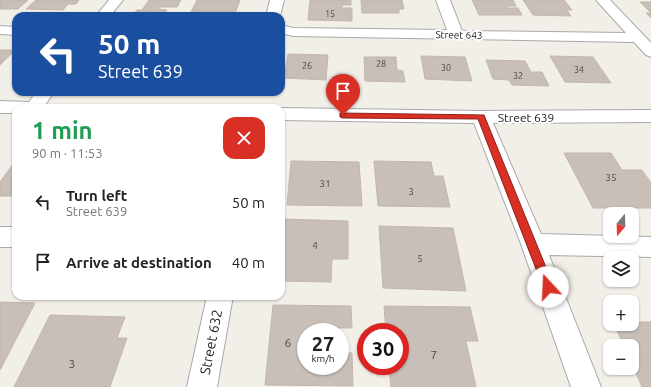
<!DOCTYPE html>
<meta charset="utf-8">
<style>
body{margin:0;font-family:Ubuntu,sans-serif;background:#f2f2f2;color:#222;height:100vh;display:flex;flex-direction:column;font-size:15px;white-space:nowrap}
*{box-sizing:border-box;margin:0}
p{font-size:13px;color:#767676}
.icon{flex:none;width:22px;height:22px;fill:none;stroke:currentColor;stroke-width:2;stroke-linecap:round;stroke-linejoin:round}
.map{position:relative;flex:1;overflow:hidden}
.details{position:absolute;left:12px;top:104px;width:273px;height:196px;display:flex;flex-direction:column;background:#fff;border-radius:12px;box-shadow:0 1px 3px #0004}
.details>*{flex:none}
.banner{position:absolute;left:12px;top:12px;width:273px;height:84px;border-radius:12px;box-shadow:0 1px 3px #0004;background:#1a4fa0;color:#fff;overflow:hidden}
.needle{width:26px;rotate:199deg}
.buttons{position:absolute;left:603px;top:207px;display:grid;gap:8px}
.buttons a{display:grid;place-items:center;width:36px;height:36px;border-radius:8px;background:#fff;box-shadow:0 1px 3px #0004;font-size:20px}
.speed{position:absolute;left:297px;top:323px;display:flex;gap:8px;font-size:20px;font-weight:700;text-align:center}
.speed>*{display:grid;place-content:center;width:52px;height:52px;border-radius:50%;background:#fff;box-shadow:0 1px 3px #0004;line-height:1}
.speed small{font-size:10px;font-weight:400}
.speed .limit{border:6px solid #d22;background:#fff;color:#111}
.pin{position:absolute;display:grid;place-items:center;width:34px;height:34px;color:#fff;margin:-41px -17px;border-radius:50% 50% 50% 0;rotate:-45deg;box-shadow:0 0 4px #0007}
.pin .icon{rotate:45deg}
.me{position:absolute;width:44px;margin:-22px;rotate:340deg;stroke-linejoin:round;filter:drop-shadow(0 0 3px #0008)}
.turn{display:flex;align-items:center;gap:14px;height:84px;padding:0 20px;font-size:18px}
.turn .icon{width:52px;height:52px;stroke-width:2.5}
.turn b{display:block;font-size:28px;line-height:34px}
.round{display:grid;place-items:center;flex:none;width:42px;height:42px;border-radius:12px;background:#f2f2f2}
.summary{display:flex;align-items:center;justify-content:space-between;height:68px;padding:0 20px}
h1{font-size:24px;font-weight:700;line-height:30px;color:#1e9e55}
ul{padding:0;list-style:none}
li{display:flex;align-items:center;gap:12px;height:60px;padding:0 20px}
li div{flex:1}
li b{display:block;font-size:15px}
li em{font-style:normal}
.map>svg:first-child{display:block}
.building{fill:#c7bfb8;stroke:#c4b6ab}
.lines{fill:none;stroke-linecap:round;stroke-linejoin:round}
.street-casing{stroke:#a9a9a9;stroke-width:2}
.street{fill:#fff;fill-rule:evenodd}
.route{fill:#d93025;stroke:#8d1f18}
.labels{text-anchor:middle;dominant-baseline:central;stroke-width:4;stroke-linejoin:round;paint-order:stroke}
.far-number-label{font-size:9px;fill:#4b4948}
.far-street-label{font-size:10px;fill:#222;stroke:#fff}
.number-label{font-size:10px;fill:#4b4948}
.street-label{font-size:12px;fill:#222;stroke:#fff}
.near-number-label{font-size:12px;fill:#4b4948}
.near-street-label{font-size:14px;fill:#222;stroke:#fff}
</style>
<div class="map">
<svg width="651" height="387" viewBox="0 0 651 387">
<rect width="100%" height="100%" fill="#f2efe9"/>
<path class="building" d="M0,0H28L18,9H0Z
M36,0H79L76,4H68L63,10L26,9Z
M149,0H181L177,7H159L158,9L167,10L163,16L133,15L137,10H142Z
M197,0H240L234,16H189Z
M310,0H351V5H342V8H352V21L308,20Z
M361,0H402L404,9H399V13H362Z
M472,0H513L516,6H506L507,8H518L522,15H479Z
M523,0H564L572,10H567L571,16L533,15Z
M640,2H651V18L646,13H651Z
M0,50H15L0,65Z
M288,54L328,55L326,80L284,78Z
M421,56L465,57L472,81L425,79Z
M550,56L593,57L611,83L565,82Z
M364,57H396L397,70L403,71L405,82L365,81Z
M486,60L525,61L531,72H542L549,86L512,85L509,80L493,79Z
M564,153H611L622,170H642L651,183V208H593Z
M16,160V196H0V182Z
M291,161L359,162L362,206L287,205Z
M374,161L431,162L434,176H443L450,207L378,206Z
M283,219L348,221V259H332L331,282L281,281V232Z
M379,226L453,228L466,291L383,288Z
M0,302L35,303L0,370Z
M273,305L351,306L352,328H330V332H306V366H340V353H352L353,386L265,385Z
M384,306L470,307L478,341H466L476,387H391L389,366H400V332H386Z
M50,315L125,317L117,338H127L110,387H14Z
M632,322H651V387H642L632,364V346H624L614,324H632Z"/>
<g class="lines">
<g class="street-casing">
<path id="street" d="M109,0H123L110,16H96Z
M270,0H284L280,16H266Z
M436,0H450L462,31L626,33L596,0H610L651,43V57L646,55L634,42L293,36L281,33V25L293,28L447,30Z
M0,26L16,27V35L0,34Z
M36,92H54L43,108H16V113H0V101L29,102Z
M281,108L481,111L651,110V122L493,123L541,234L651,237V257L549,255L601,387H571L521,244L474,123L281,120Z
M0,227H16V247H0Z
M207,296H233L217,387H187Z"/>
</g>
<use href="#street" class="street"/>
</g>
<path class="route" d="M340,113L484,115L554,287L552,290L548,292L545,290L543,287L478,119L343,118L340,117Z"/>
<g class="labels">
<g class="far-number-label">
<text x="330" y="14">15</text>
<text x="381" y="64">28</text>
<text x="307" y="66">26</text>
<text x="446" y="68">30</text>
<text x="579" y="70">34</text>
<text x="518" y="76">32</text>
</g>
<g class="far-street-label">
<text transform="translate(459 35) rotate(1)">Street 643</text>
</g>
<g class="number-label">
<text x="611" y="177">35</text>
<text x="325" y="183">31</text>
<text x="411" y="191">3</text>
<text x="315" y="245">4</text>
<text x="420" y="258">5</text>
</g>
<g class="street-label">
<text x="526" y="117">Street 639</text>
</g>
<g class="near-number-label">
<text x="288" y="342">6</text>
<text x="434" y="354">7</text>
<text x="72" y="363">3</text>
</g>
<g class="near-street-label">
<text transform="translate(211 342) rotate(-79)">Street 632</text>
</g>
</g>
</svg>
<div class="buttons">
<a><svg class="needle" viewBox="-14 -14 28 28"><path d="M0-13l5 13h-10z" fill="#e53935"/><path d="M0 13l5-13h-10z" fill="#767676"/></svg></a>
<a><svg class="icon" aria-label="layers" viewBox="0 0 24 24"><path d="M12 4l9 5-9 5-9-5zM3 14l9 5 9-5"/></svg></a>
<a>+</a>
<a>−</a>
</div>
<div class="speed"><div>27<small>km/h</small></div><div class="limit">30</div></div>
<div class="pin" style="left:343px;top:115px;background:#d93025"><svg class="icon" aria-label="arrive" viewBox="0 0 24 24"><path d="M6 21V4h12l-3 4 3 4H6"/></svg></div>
<svg class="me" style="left:548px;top:287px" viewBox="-20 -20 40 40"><circle r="19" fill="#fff"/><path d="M0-13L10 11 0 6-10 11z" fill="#d93025"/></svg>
<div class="banner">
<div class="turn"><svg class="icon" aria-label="left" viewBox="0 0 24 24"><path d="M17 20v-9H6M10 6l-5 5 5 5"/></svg><div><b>50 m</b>Street 639</div></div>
</div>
<section class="details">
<div class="summary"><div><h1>1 min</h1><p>90 m · 11:53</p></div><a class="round" style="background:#d93025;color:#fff"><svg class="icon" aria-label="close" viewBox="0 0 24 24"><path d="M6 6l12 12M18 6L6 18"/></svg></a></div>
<ul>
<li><svg class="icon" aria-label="left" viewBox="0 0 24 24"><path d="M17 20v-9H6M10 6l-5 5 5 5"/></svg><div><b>Turn left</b><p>Street 639</p></div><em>50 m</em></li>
<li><svg class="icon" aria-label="arrive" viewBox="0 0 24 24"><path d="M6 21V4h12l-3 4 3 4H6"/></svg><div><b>Arrive at destination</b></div><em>40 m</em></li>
</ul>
</section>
</div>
